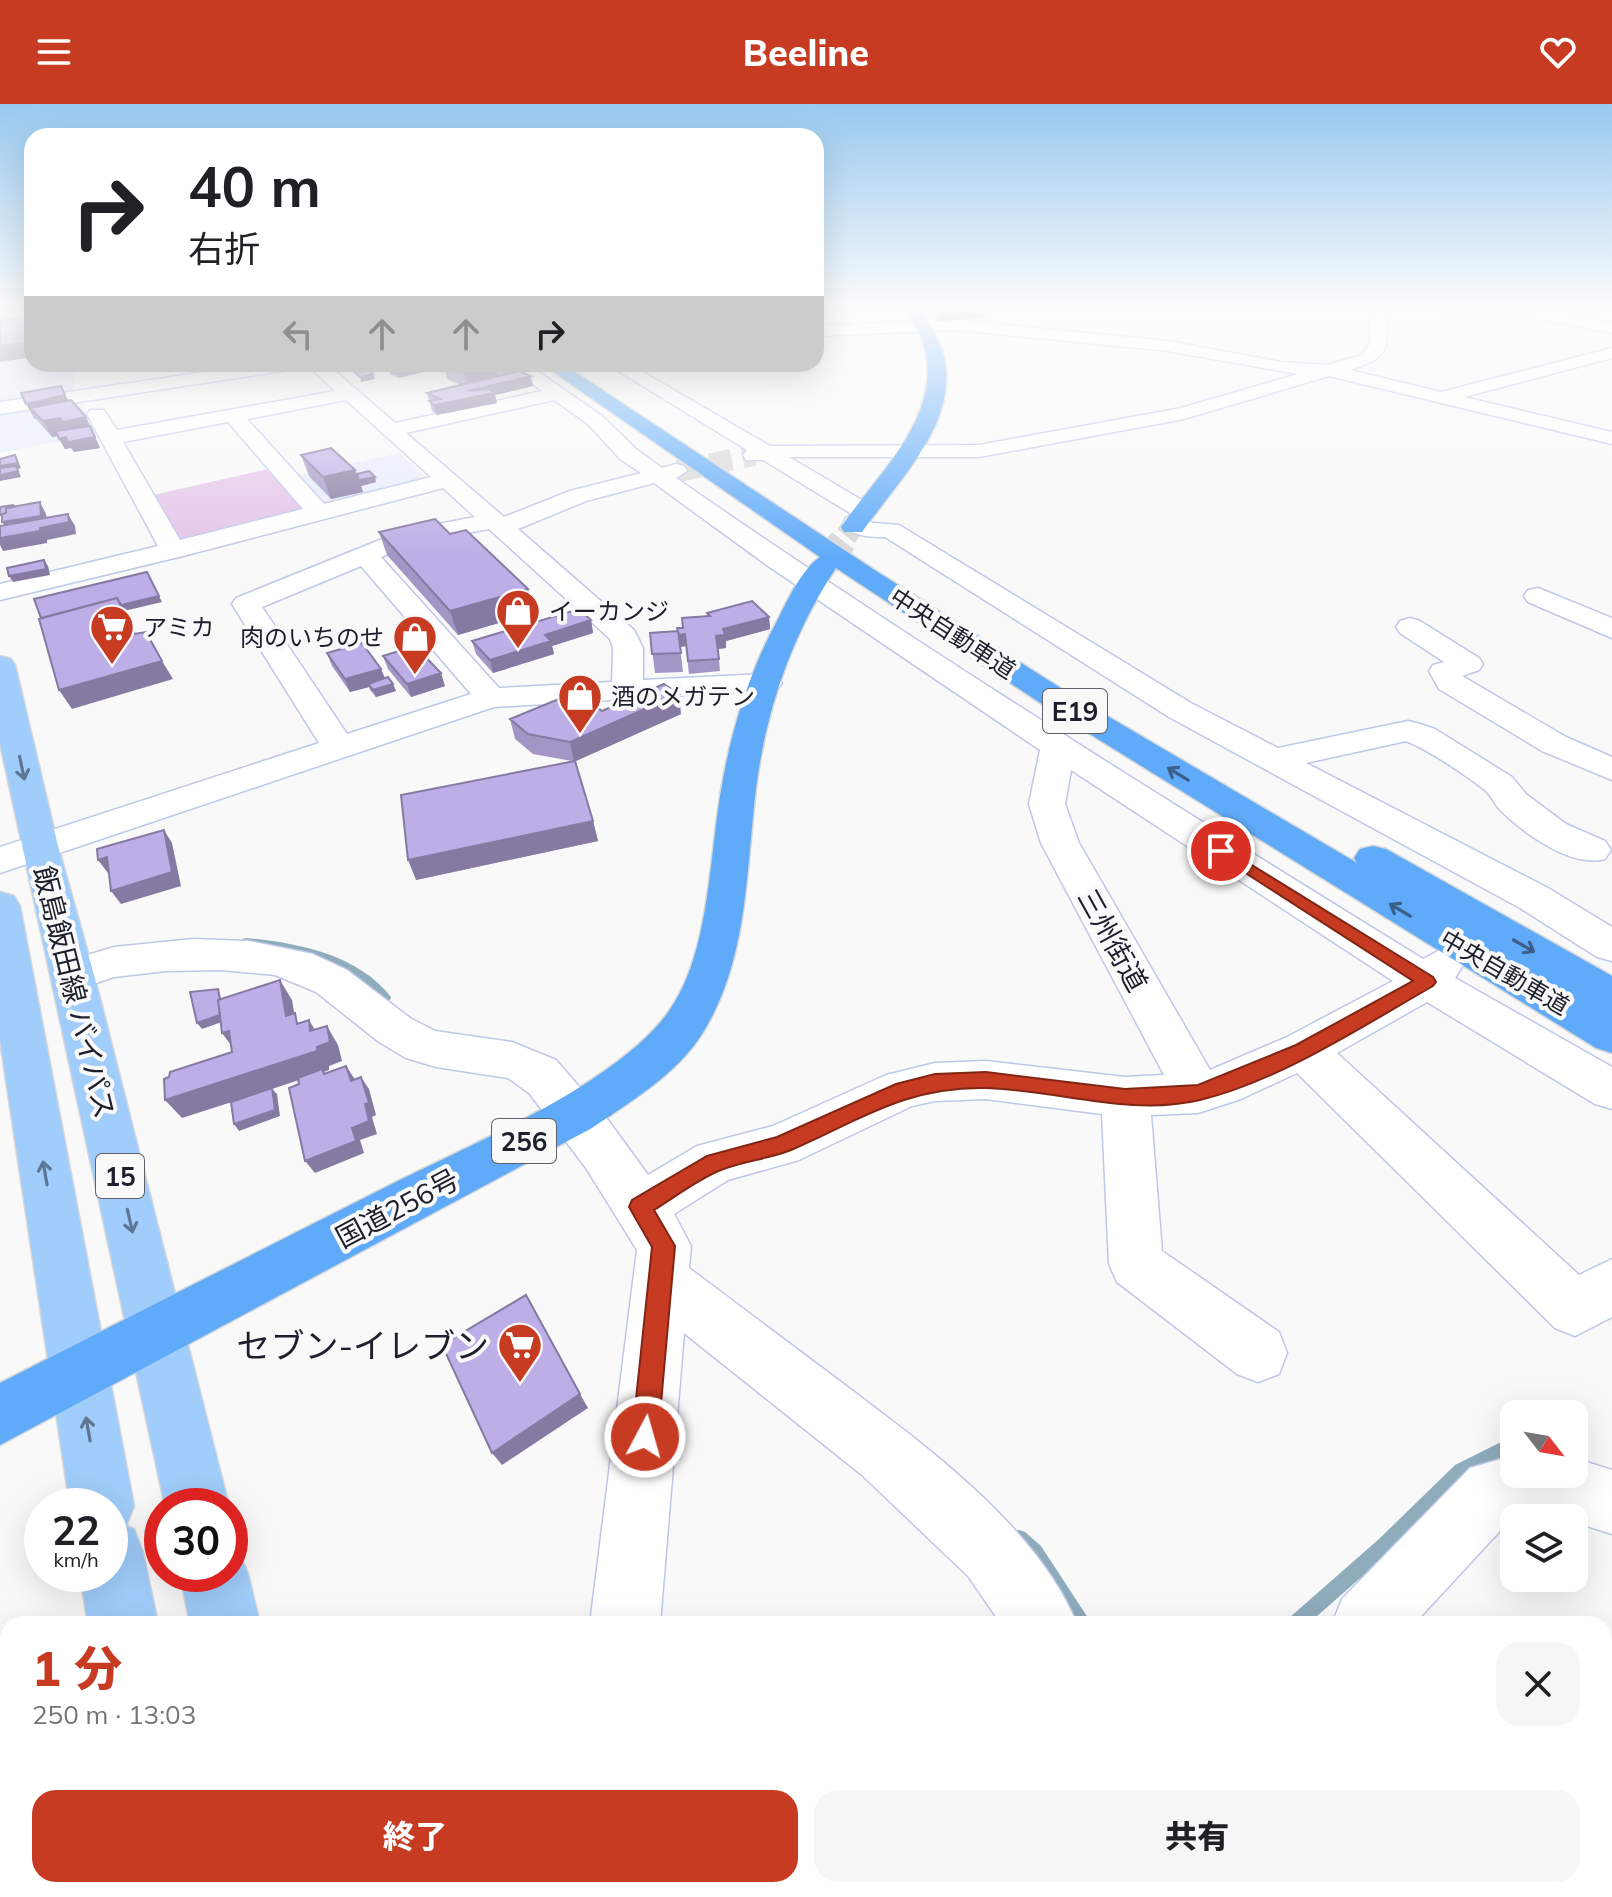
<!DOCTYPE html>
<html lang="ja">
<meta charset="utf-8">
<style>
body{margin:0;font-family:Mulish,"Noto Sans JP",sans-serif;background:#f6f6f6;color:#202124;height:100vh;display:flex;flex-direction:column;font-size:30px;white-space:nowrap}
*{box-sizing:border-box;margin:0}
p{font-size:26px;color:#757577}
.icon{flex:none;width:44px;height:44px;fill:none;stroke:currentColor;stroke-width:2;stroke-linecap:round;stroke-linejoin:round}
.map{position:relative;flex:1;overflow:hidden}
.panel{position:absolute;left:0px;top:1512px;width:1612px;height:282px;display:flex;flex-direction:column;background:#fff;border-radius:24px 24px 0 0;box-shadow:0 8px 32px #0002}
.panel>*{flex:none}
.guide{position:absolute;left:24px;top:24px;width:800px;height:244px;border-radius:24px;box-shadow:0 8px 32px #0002;background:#fff;color:#202124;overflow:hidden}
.needle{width:52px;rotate:121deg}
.buttons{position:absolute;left:1500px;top:1296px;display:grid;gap:16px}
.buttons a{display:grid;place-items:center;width:88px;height:88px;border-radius:16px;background:#fff;box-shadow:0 8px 32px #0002;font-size:40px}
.speed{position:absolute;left:24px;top:1384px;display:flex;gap:16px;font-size:40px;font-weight:700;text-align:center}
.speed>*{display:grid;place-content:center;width:104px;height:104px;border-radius:50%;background:#fff;box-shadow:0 8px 32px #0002;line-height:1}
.speed small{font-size:20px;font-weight:400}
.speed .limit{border:12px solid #d22;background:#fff;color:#111}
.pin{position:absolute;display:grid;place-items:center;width:68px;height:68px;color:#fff;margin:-34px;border:4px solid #fff;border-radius:50%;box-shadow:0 2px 8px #0007}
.me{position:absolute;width:88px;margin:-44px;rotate:6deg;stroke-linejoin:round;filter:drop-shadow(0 0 6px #0008)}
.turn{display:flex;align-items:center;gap:28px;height:168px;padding:0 32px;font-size:36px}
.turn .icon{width:104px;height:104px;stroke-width:2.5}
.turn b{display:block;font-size:56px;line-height:68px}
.lanes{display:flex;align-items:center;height:76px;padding:0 32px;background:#0003;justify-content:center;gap:40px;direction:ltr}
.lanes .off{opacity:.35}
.round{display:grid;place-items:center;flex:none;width:84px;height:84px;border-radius:24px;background:#f6f6f6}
.overview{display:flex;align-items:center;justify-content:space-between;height:136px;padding:0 32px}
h1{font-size:48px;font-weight:800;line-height:60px;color:#c63b21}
.cta{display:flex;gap:16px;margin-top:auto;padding:16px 32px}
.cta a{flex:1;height:92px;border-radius:24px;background:#c63b21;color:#fff;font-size:32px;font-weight:800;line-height:92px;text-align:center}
.cta a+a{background:#f6f6f6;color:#202124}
header{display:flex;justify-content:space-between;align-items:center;height:104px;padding:0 32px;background:#c63b21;color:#fff;font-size:36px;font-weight:800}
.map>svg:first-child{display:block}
.built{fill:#e7ecfc}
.green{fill:#e4c4e9}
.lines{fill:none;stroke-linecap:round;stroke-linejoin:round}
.stream{fill:#8facbc;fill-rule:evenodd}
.minor-tunnel{stroke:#d8d8da;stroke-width:22;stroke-dasharray:22 11;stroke-linecap:butt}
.highway-tunnel-far1{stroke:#d8d8da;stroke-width:22;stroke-dasharray:22 11;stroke-linecap:butt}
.highway-tunnel{stroke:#d8d8da;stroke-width:28;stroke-dasharray:28 14;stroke-linecap:butt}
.minor-casing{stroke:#bfc7e9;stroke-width:3}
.major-casing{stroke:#d6d7d9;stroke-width:3}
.highway-casing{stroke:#d6d7d9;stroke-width:3}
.minor{fill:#fff;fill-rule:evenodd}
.major{fill:#a0cdfb;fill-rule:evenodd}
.highway{fill:#60abf9;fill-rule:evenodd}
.wall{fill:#a396c7}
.shaded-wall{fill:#857aa2}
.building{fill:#beaee7;stroke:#857aa2;stroke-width:2}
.oneway{stroke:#5e7694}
.oneway2{stroke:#3b5f88}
.route{fill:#c63b21;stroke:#812615;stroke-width:2}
.labels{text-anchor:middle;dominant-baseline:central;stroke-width:8;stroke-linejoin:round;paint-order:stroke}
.far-poi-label{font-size:24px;fill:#1d202c;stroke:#f9f9f9;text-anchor:start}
.far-street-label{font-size:24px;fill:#1d202c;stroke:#f9f9f9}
.shield{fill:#f9f9f9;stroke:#5f616a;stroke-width:2}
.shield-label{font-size:26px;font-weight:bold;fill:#1d202c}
.street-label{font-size:28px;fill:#1d202c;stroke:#f9f9f9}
.near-poi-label{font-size:34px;fill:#1d202c;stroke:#f9f9f9;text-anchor:end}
</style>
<header><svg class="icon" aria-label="menu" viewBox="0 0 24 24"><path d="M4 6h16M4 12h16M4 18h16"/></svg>Beeline<svg class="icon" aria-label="heart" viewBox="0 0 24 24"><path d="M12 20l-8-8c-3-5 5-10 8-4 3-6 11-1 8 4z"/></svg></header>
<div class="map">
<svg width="1612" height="1793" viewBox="0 0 1612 1793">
<rect width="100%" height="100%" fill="#f9f9f9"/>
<path class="built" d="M32,224V260H75L73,288L0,302V228Z
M80,296L98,330L0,349V306Z
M400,349L428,375L426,377L320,400L295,372Z"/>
<path class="green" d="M268,365L301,404L298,408L184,440L153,391Z"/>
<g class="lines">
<path class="stream" d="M246,834C298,839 357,850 391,893L390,896H382L350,870L318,854L287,846L242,841L241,838L242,835Z
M1505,1336L1514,1338V1354L1506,1352L1467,1373L1391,1447L1308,1520H1286L1289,1514L1379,1435L1455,1361Z
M1019,1426L1025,1428L1041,1442L1092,1520H1073L1029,1454L1013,1440L1011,1434L1013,1428Z"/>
<path class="minor-tunnel" d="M678,367L754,351"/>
<path class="highway-tunnel-far1" d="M846,432L853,423"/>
<path class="highway-tunnel" d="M826,459L848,430"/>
<g class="minor-casing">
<path id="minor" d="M1370,203H1386C1388,244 1392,253 1350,266L1441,288L1612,244V254L1464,293L1612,328V340L1329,272L1184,315L979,353H789L872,402L876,407L872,412L864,414L873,419L899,421L1191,599L1278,644L1408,617L1420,620L1435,625L1512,673L1526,690L1566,720L1605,737L1611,746L1605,755C1571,764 1525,730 1501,707C1495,701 1492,693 1486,687C1467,672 1429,646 1406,637L1306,659L1548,784L1612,823V857L1597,853L1520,804L1169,613L885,433C869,433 853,433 843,419L846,414L855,412L763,356H746L743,351L747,346L607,260H629L770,342L979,341L1181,304L1298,270L1168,247L956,226L816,232V222L956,216L1168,237L1282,258L1327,261L1362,251L1370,240Z
M1432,203L1544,206L1612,219V229L1544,216L1440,208Z
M259,260H305L296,265L0,310V298Z
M307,260H327L395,319L542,287L506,260H527L602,312L636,345L662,364L676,360L684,362L687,367L676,374C919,543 1171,699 1423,855L1442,845L1457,850L1463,861L1455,874L1612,963V1005L1595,1000L1427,898L1337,949L1579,1171L1612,1155V1213L1575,1232L1555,1224L1297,969L1241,995L1198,1009L1151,1011L1162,1147L1279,1228L1287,1249L1279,1270L1258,1278L1237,1270L1117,1178L1109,1160L1102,1010L986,995L935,997L912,1002L799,1056L728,1076L674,1110L691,1142L689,1164C740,1202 790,1240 841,1278C924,1341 1036,1421 1077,1520H1001L968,1472L862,1371L684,1229L660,1520H590L637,1146L586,1064L529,989L508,974L436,963L406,954L379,938L316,888L275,871L221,866L166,867L114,873L73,887L58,882L52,871L58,860L114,843L193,835L249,837L313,850L347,866L410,914L435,927L512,938L556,956L608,1016L648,1071L697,1042L773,1022L886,971L935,959L986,957L1125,973L1164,971L1041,739L1029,700L1040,646L768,462L654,379L586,397L518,425L634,526L643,544V576L766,570L777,572L782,579L777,586L494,603L0,769V743L319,639L232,500L236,494L402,427L475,413L443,384L183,452L0,496V480L158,442L87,310L90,306H104L117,326L335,287ZM346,296L431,373L324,400L247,315ZM554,296L588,320L620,355L641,369L570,387L504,413L406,329ZM228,318L303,405L180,436L123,338ZM489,425L610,535L613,544L612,578L499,584L381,453L417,438ZM361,462L471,590L347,630L262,503ZM1071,666L1393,877L1287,933L1210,966L1079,739L1065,700Z
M1538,484L1612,514V534L1528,498L1524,492L1528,486Z
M1410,514L1420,517L1479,554L1483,560L1479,566L1462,572L1566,633L1612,653V676L1542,647L1439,585L1429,567L1433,561L1444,558L1400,529L1396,523L1400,517Z
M1514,1351V1370H1574V1354L1612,1366V1430L1574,1418V1414L1543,1409L1510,1416L1414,1520H1332L1342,1495L1470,1364Z
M325,1786H489L492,1793H322Z
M556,1786H636V1793H556Z"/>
</g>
<g class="major-casing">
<path id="major" d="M0,552L11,555L15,561L58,742L94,871L229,1402H165L0,639Z
M0,788L14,792L20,802L134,1402L126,1422L134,1425L143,1449L158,1520H88L80,1470H110V1402H70L0,936Z
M230,1443L238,1446L248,1470L260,1520H190L180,1470H230Z
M129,1786H209L210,1793H130Z
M249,1786H329L331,1793H251Z"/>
</g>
<g class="highway-casing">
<path id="highway" d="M903,203H919C931,222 944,241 946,265C952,326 894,382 862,428H844L841,423C878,369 948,308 922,236C918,225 909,213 903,203Z
M542,260H563L876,467L1070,590L1357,759L1354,754L1360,745L1373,742L1386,745L1612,872V949L1596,944L1048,604L836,464C792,530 766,606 756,684C746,768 748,857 702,930C676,971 631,997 592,1024L0,1341V1279C129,1213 259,1147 388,1082C469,1041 618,980 669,907C711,848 709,750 722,681C732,623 750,567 778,515C788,495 802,465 820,453Z"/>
</g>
<use href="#minor" class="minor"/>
<use href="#major" class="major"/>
<use href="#highway" class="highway"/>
</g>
<path class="wall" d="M932,203H982L984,214L939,217L932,207Z
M401,260H429L423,261L427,267L399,274L391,271L389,267L404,263Z
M444,260H519L520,267L533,282L495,291L497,299L437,311L432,307L427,289L461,281L447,275Z
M61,282L68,296L94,328H93L100,344L74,348L71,344L65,345L58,332L52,333L36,315H35L21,289Z
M301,351L355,366L357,370L376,378L361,382L363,388L331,395L309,372Z
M379,428L450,430L528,485L533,509L458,531L387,451Z
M707,509L769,513L770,525L726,537V544L718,545L720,567L689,570L686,542L680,543L683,568L655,569L650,529L678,527L707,512Z
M591,516L593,529L552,542L554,550L493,569L476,550L472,537Z
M327,549L381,565L385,575L393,580L396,587L376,593L370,586L369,583L350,588L332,562Z
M383,552L445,582L411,593L388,565Z
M602,607L681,610L575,657L593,717L598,737L416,776L572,657L533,650L515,635L510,615Z"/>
<path class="shaded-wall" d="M985,205L984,214L939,217L940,208Z
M32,238V253L0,258V242Z
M244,260H274L245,264Z
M482,260H496L498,272L469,284L465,269Z
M512,260H519L522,273L507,276L504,262Z
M426,262L427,267L399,274L397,270Z
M373,270L375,275L361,278L360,273Z
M531,272L533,282L495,291L497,299L437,311L434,301L468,287Z
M65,291L73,306L30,304L36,315H35L26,300Z
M86,313L100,344L74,348L71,344L65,345L59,335L71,333L63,318Z
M60,314L69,330L52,333L43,317Z
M15,351L21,364L18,365L21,373L0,377V362Z
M355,366L359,376L375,373L376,378L361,382L363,388L331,395L323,373Z
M40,398L46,410L48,422L68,410L75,422L76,430L47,436V439L3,447L0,441V434L10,429L2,418Z
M44,456L48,462L50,471L13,478L9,472Z
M528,485L533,509L458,531L450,507Z
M159,492L162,498L124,507L145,549L43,519Z
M769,513L770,525L726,537V544L717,545L716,532L723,525Z
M591,516L593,529L552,542L554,550L493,569L490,556L545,531Z
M685,530L686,542L679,543L678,531Z
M162,557L173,575L72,605L59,586Z
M381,565L386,577L368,580L369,583L350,588L345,575Z
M441,569L445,582L411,593L407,580Z
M393,580L396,587L376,593L373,586Z
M679,590L681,610L574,658L570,638Z
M593,717L598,737L416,776L408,756Z
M164,726L172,739L181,782L121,800L111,787Z
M107,753L117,767L108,769L98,756Z
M280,876L292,896L298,931L286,912Z
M242,902L247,909L202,925L197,919Z
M309,916L321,936L327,922L338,941L342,957L329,962V966L324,968L330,978L323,968L272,985L277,990L280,1012L239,1027L234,1020L272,985L182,1014L165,996L310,927Z
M229,927L236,948L222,929Z
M346,962L354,974L359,989L351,977Z
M361,973L369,985L376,1011L372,1013L377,1030L360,1036L364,1049L315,1069L305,1057L352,1024L365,1000Z
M580,1290L588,1304L502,1361L492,1349Z"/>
<path class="building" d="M936,203H982L985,205L940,208Z
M32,212V238L0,242V217Z
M414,260L426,262L397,270L389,267Z
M444,260H482L487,262L465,269Z
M369,266L373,270L360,273L355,269Z
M519,267L531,272L468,287L489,285L494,289L434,301L429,297L440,295L427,289Z
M61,282L65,291L26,300L21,289Z
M71,296L86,313L63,318L60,314L43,317L30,304Z
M90,322L95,333L68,338L66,333L59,335L56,327Z
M331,344L355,366L323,373L301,351Z
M15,351L18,359L0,362V355Z
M16,362L18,367L0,371V364Z
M369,367L375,373L359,376L357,370Z
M40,398L41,412L2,418V410L6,409V404Z
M13,401L14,403L6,404V409L0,411V403Z
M68,410L69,418L40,424V427L0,434V422Z
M435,415L450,430L466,426L528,485L450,507L379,428Z
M44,456L46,465L9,472L7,464Z
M147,468L159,492L121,501L117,494L41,514L34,495Z
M117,494L134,530L146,528L162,557L59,586L39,515Z
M752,497L769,513L723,525L725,531L716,532L719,555L688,557L685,530L679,531L678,527L677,524H683L682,514L710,512L707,509Z
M579,505L591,516L545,531L551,537L490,556L472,537Z
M678,527L681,549L652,550L650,529Z
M362,539L381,565L345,575L327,549Z
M415,542L441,569L407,580L383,552Z
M388,573L393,580L373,586L368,580Z
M664,580L679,590L570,638L528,630L510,615L576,588L602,607Z
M575,657L593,717L408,756L401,691Z
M164,726L172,768L111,787L107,753L98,756L97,745Z
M280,876L286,912L295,909L297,920L309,916L310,927L327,922L330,938L317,943V947L165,996L164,975L169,973L170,968L232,948L229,927L222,929L218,896Z
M218,885L220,895L218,896L220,911L197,919L190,888Z
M346,962L351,977L361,973L369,999L365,1000L369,1017L352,1024L356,1037L305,1057L289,984L299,980L298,974L322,965L324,970Z
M272,984L275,1006L234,1020L231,998Z
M526,1191L580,1290L492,1349L442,1241Z"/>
<defs><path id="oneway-shaft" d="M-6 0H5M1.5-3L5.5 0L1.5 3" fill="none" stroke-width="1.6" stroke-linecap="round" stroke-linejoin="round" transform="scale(2)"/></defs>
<g class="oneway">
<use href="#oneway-shaft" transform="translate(22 664) rotate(78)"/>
<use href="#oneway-shaft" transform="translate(45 1069) rotate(-100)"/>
<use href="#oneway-shaft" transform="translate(130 1117) rotate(77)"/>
<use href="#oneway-shaft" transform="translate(88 1325) rotate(-100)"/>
</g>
<g class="oneway2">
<use href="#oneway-shaft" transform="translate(1178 670) rotate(-149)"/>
<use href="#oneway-shaft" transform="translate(1400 806) rotate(-149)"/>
<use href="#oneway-shaft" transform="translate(1524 842) rotate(30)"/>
</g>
<linearGradient id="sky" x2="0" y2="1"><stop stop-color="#98c9ef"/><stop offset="0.45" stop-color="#fcfcfc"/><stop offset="1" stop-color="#fcfcfc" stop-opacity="0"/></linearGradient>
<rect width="1612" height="454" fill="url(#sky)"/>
<path class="route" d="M1221,742L1433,873L1436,878L1433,882C1363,922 1279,977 1200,996C1128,1013 1056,985 984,984C905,983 860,1016 791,1046C769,1055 743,1057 721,1066C698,1075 675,1093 654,1106L675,1142L658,1333L654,1342L645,1345L636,1342L632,1333L652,1143L629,1103L632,1096L707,1052L777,1033L896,980L935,970L986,968L1125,985L1198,981L1296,941L1413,877L1216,750L1213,747Z"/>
<defs>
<g id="shop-pin" transform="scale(2.3)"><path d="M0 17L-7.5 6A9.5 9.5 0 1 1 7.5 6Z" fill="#c63b21" stroke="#f9f9f9"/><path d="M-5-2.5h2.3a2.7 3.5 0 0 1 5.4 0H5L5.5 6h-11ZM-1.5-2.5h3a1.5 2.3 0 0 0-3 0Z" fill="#fff"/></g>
<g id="supermarket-pin" transform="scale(2.3)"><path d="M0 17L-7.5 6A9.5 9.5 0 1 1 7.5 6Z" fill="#c63b21" stroke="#f9f9f9"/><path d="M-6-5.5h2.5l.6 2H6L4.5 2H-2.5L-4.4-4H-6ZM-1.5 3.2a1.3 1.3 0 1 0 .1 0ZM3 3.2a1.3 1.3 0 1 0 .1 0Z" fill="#fff"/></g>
</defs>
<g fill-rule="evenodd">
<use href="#shop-pin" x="518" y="507"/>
<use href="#supermarket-pin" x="112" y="523"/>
<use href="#shop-pin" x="415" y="533"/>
<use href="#shop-pin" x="580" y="592"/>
<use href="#supermarket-pin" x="520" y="1241"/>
</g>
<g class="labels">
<g class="far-poi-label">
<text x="549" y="507">イーカンジ</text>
<text x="143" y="523">アミカ</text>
<text x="384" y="533" text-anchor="end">肉のいちのせ</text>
<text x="611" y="592">酒のメガテン</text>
</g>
<g class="far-street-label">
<text transform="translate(953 529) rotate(33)">中央自動車道</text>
<text transform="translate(1505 868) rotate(30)">中央自動車道</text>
</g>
<g class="shield">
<rect x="1043" y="585" width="64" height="44" rx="6"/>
<rect x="492" y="1015" width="64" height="44" rx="6"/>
<rect x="96" y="1050" width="48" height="44" rx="6"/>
</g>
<g class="shield-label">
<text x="1075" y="607">E19</text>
<text x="524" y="1037">256</text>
<text x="120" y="1072">15</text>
</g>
<g class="street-label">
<text transform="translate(1113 836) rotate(61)">三州街道</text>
<text transform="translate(75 888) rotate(76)">飯島飯田線 バイパス</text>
<text transform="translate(397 1104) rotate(-28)">国道256号</text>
</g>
<g class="near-poi-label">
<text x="489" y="1241">セブン-イレブン</text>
</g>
</g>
</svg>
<div class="buttons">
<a><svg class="needle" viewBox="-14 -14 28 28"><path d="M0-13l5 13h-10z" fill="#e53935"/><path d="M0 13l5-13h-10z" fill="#757577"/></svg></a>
<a><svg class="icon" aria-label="layers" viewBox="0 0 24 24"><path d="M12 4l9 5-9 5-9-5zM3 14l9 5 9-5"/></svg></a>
</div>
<div class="speed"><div>22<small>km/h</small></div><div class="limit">30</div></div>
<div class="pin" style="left:1221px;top:747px;background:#d93025"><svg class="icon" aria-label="arrive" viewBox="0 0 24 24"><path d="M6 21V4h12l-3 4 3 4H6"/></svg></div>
<svg class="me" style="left:645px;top:1333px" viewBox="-20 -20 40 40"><circle r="17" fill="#c63b21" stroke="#fff" stroke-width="3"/><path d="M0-11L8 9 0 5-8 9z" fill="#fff"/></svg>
<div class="guide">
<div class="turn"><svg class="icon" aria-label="right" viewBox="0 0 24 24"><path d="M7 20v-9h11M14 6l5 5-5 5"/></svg><div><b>40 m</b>右折</div></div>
<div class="lanes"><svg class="icon off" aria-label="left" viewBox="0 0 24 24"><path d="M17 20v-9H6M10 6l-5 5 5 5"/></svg><svg class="icon off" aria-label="ahead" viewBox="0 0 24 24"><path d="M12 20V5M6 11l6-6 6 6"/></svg><svg class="icon off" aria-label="ahead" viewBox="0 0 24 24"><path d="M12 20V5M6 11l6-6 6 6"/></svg><svg class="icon" aria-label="right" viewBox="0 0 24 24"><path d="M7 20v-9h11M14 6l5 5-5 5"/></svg></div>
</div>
<section class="panel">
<div class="overview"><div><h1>1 分</h1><p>250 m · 13:03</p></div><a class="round"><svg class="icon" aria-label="close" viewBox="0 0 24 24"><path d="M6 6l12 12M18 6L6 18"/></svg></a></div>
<div class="cta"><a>終了</a><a>共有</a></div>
</section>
</div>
